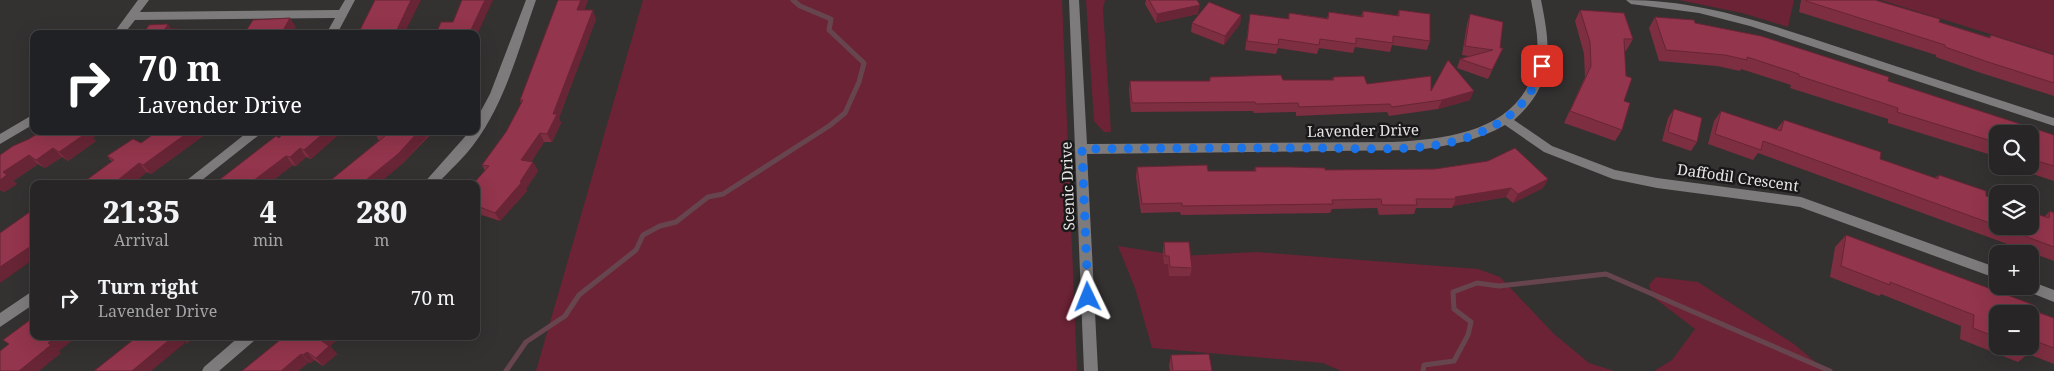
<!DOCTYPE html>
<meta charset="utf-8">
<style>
body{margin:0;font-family:"Noto Serif",serif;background:#2f2d2d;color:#f1f3f6;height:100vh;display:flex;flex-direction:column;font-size:19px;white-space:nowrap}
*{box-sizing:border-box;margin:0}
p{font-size:16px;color:#a4a5a7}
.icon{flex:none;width:28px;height:28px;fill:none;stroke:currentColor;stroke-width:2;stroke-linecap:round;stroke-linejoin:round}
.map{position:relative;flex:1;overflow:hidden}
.side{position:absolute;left:30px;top:180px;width:450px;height:160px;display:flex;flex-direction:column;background:#272525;border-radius:10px;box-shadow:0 5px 20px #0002,0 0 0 1px #434242}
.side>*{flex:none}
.top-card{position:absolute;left:30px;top:30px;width:450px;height:105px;border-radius:10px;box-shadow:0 5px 20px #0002,0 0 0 1px #434242;background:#202124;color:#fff;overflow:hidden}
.buttons{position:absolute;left:1989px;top:125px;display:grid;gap:10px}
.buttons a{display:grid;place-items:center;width:50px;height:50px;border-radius:10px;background:#272525;box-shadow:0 5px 20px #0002,0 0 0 1px #434242;font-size:25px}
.pin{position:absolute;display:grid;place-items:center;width:42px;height:42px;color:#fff;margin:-21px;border-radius:10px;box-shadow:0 2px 8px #0006}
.me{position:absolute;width:55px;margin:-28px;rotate:358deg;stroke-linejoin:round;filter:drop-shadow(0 0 4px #0008)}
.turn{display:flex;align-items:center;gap:18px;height:105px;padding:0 25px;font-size:22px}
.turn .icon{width:65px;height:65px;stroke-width:2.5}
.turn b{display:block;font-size:35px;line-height:42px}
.eta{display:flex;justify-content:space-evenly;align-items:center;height:85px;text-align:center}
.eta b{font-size:30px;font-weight:800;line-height:35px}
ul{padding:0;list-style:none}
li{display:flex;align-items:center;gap:15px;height:65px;padding:0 25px}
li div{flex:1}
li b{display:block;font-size:19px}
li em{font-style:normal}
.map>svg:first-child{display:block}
.green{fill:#6c2335}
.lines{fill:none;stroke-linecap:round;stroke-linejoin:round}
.stream{stroke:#67454f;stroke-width:5}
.minor{fill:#7d7b7b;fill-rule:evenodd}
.wall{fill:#7e2e41;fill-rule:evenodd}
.shaded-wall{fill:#672535}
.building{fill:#93354c;stroke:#672535}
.route{stroke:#1a73e8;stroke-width:9;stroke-dasharray:0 16.2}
.labels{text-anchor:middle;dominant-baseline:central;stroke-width:5;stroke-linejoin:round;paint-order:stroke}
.street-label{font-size:15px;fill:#e7e5e5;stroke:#1a1919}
</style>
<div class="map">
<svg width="2054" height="371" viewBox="0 0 2054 371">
<rect width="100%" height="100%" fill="#343131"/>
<path class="green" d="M643,0H1062L1077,371H536Z
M1086,0H1105L1103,9L1111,132H1104L1094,121Z
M1679,0H1794L1788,27L1742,13Z
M1881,0H2054V54Z
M1118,246L1181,256L1256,252L1478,269L1500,277L1554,334L1589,363L1614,371H1341L1323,363L1152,348L1135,288Z
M1656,277L1698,282L1794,344L1826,371H1654L1672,360L1695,329L1653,297L1649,285Z"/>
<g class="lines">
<path class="stream" d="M506,371L526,342L565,316L579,295L636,250L643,235L660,226L676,222L708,197L723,194L829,126L845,113L859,82L864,63L829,30L831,19L800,6L793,0
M1423,371L1424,365L1454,361L1468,335L1471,322L1454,309L1453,292L1477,283L1499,286L1606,274L1830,371"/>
<path class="minor" d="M138,0H149L140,12L339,10L345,0H355L337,34H326L335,18L135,20L124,34H113Z
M526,0H536C519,48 505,103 474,144C463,159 449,171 437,184H423L470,131H476V120L490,94Z
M1069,0H1079L1087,144L1393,142C1455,139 1530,128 1537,53C1539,36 1534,17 1531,0H1541C1551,49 1555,84 1514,120L1552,146L1615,170L1657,178L1801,197L1998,268V279L1800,207L1657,188L1613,179L1544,152L1505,125C1478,141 1447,146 1416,150L1087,154L1098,371H1084Z
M1626,0C1705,0 1773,26 1847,50C1916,73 1985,95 2054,118V126L1750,26L1699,13L1631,4Z
M34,114V124L0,144V134Z
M249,131H264L197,184H182Z
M2030,281L2054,290V302L2024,290L2022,286H2030Z
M34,290V304L0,327V313Z
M240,336H257L255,340L219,371H202L204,367Z"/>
</g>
<path class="wall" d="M588,0L584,10L596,19L559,118L561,123L552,142H544L531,162H533L538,171L526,189L527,191L500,221L482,215L476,220V184L485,171L482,165L506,132L521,103L520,100Z
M1146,0H1197L1198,14L1156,23L1145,4Z
M1801,0H1875L1939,22L1989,37L1991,35L2054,55V96L1978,72L1936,57V55L1799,12Z
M1399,10L1430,41L1427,50L1392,45L1390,52L1355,47L1353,53L1319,48L1317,54L1278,48L1276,54L1245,50L1250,14L1288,19L1289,13L1327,18L1329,12L1361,16L1363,11L1397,16Z
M1580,10L1633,39L1626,51L1624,50V101L1622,130L1615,141L1564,123L1585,77L1584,54L1575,21Z
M1470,14L1500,48H1503L1488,79L1457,68L1460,59L1469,56L1462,55L1467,24Z
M1241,15L1240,24L1224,45L1191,32L1192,23Z
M1655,17L1695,23L1888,81L2054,135V181L2009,166H2030V134H1998V163L1988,160V154L1888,123V119L1790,88L1791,85L1741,69L1740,71L1717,66L1659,61L1649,28Z
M1210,77L1283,80H1332L1333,77L1367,84L1431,91L1470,100L1438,109L1389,116L1387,112L1296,116V112L1254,113L1253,111L1131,112L1129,90L1130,81H1209Z
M1674,109L1697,142L1691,151L1662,141L1668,118Z
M1721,111L1776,130L1784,120L1880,159L1935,178L1939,175L1986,196L2044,217L2050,211L2054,213V261L1758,153L1753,160L1708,144L1714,121Z
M285,131H349L345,136L338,135L311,159L306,157L296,166L293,165L268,184L279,138Z
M375,133L430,135L403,163L378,184H326L379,141Z
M203,136L151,174L147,172L132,184H81L112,162L107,156L141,143Z
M93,138L96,141L68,161L62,157L45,168L38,164L13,181L17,184L4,192L0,190V155Z
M1137,167L1208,171H1254L1255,167L1548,179L1543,188L1513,203L1506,197L1453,206L1452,208H1416L1414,214L1379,215L1377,208L1332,209L1330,213L1181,215L1180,212L1141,213L1136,177Z
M1846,235L2054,318V364L2028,354L2018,362L1960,339L1961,326L1881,294L1879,296L1830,277L1835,247ZM1998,314L2030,346H1998Z
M1164,242L1192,268L1190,276H1169L1168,264H1164L1163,251Z
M285,336H341L330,346L337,354L323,366L314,360L311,363L309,362L298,371H242Z
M1171,355L1212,371H1170L1169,366Z"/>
<path class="shaded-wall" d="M411,0H421L404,34H395Z
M485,0H493L476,37V34H469Z
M581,0H588L581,19L577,10Z
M1200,5L1198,14L1156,23L1157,14Z
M593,10L596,19L559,118L561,123L552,142L547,134L553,114Z
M1241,15L1240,24L1224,45L1225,36Z
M290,18L296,27L292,34H281Z
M168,24L175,34L165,29Z
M179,29L183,34H176Z
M1474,91L1470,100L1438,109L1442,100Z
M85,131H101L93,138L96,141L68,161L59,152Z
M190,131H199L203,136L151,174L143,165Z
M326,131H336L338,135L311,159L304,150Z
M341,131H349L345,136Z
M419,131H432L403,163L378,184H361Z
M540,133L544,142L526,169L521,160Z
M53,148L62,157L45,168L36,160Z
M300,148L306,157L296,166L290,157Z
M29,155L38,164L13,181L17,184L4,192L0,189V180L3,172Z
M286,156L293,165L268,184H249Z
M533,162L538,171L526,189L527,191L500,221L495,213L520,182Z
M139,163L147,172L132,184H113Z
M1548,179L1543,188L1513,203L1518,194Z
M1511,188L1506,197L1453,206L1456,199L1455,197Z
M477,206L482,215L476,220V207Z
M34,244V259L0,283V267Z
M57,336H78L59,351L61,353L39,371H19L48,343Z
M174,336H178L185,343L151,371H132Z
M179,336H196L187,344Z
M324,336H341L330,346L337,354L323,366L316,358L320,340Z
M307,352L314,360L311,363L303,355Z
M301,354L309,362L298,371H281Z"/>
<path class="building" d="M375,0H411L395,34H358Z
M462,0H485L469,34H436L441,22H453Z
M558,0H581L577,10H593L553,114H557L547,134L540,133L521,160L533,162L520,182H522L495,213L477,206L476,207V184H473L489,166L482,165L506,132L523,100H520Z
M1149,0H1197L1200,5L1157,14Z
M1806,0H1875L1940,19L1939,22L1990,38L1991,35L2054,55V83L1988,62L1945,47V45L1806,1Z
M1209,2L1241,15L1225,36L1192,23Z
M1399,10L1430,14V41L1393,36V43L1356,38V44L1320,39L1319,45L1279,39L1278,45L1247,41L1250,14L1289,19V13L1328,19L1329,12L1363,17V11L1399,16Z
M1580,10L1624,13L1633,39H1624L1626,76L1632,78L1624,101L1630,103L1622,130L1570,111L1591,66L1590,42Z
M1470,14L1503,22L1500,48H1503L1492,70L1460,59L1493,50L1465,46Z
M1655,17L1694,20L1695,23L1761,36L1889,77L1888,81L2054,135V166L2030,159V134H1998V143L1897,112L1898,108L1799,76V74L1747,57V60L1725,55L1666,50Z
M290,18L281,34H244L253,20Z
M168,24L165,29H179L176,34H143L149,25Z
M1448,60L1474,91L1442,100L1392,107L1390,104L1299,107L1298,103L1256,104L1255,102L1132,103L1130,81H1210V77L1281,75L1283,80H1334L1333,77L1364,76L1367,84L1431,76V91Z
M1674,109L1702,118L1697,142L1668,132Z
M1721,111L1781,131L1784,120L1881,152L1880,159L1938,179L1939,175L1986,191V196L1998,200V226L1763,141L1761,150L1715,134Z
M42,131H86L88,132L59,152L53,148L36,160L29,155L3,172L7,175L0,180V155L13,146L29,139Z
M158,131H190L143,165L139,163L113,184H81L114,160L107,156L133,139L141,143Z
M285,131H326L304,150L300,148L290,157L286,156L249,184H214L276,136L279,138Z
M377,131H419L398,154L361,184H326L385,136L375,133Z
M1515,148L1548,179L1518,194L1511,188L1455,197L1456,199H1416L1417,205H1382L1381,199L1332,200L1333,204L1182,206V203L1142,204L1137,167L1207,165L1208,171H1256L1255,167H1289L1325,168V170L1435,169L1488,161Z
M34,209V244L0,267V233Z
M2050,211L2054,213V247L1998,226H2030V212L2049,218Z
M1846,235L2034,305V311L2054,318V348L2032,340V351L2019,346H2030V314H1998V338L1973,328L1974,315L1890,282V285L1841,266Z
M1164,242H1189L1192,268L1170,267L1169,256H1165Z
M34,317V336H57L48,343L51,345L19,371H0V351L9,344L3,340Z
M138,336H174L132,371H94Z
M285,336H324L320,340L329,346L316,358L307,352L303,355L301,354L281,371H242Z
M1209,354L1212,371H1173L1171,355Z"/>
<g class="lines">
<path class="route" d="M1088,297L1082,149C1160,148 1238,148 1316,148C1367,148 1426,154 1474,135C1508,122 1531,102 1542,66"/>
</g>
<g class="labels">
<g class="street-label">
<text transform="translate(1363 130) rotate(-1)">Lavender Drive</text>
<text transform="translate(1738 177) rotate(8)">Daffodil Crescent</text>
<text transform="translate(1067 186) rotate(-92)">Scenic Drive</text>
</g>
</g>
</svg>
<div class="buttons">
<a><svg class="icon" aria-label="search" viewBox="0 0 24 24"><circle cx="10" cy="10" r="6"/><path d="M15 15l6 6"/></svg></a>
<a><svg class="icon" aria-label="layers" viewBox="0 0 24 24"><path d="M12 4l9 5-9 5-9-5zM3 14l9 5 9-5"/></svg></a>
<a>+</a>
<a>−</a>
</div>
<div class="pin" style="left:1542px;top:66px;background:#d93025"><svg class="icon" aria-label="arrive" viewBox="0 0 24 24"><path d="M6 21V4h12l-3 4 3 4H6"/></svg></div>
<svg class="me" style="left:1088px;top:297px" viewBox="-20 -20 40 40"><path d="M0-17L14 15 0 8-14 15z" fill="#1a73e8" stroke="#fff" stroke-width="4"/></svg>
<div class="top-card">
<div class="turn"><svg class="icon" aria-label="right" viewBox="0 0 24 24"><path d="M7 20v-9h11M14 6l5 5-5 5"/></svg><div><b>70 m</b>Lavender Drive</div></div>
</div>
<section class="side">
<div class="eta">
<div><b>21:35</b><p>Arrival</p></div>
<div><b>4</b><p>min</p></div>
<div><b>280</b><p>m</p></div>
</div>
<ul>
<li><svg class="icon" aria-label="right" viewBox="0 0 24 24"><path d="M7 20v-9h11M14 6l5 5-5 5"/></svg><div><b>Turn right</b><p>Lavender Drive</p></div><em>70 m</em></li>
</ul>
</section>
</div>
